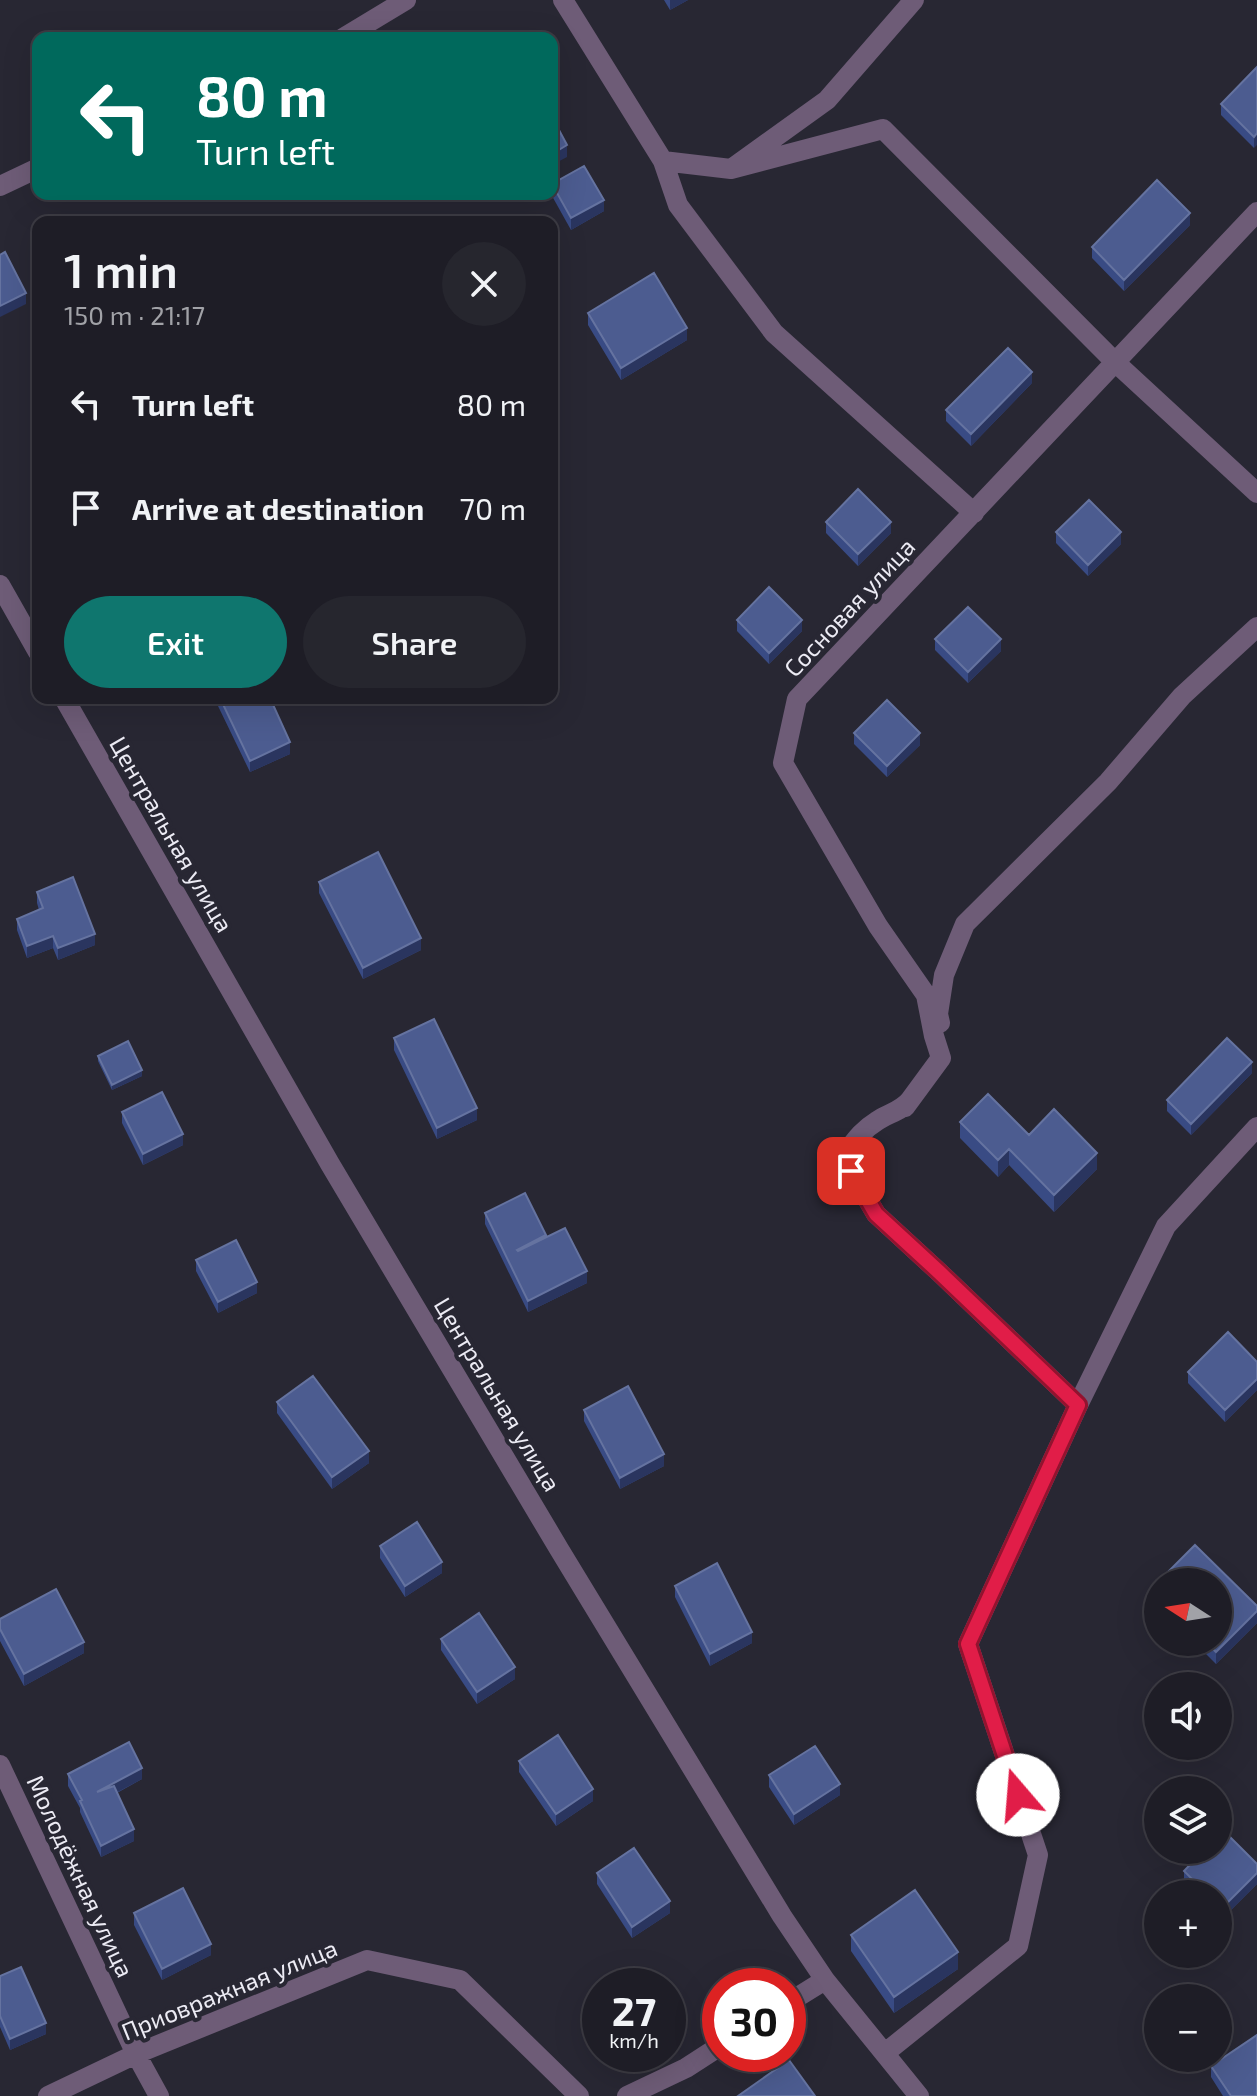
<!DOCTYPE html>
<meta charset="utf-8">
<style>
body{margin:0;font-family:"Exo 2",sans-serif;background:#26262e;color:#f1f3f6;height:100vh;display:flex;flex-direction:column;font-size:30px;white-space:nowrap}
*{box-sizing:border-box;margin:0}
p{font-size:26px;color:#a1a2a7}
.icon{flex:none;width:44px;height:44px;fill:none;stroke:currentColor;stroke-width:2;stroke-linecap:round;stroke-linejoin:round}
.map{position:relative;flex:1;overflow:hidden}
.sheet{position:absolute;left:32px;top:216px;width:526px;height:488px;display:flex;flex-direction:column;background:#1e1d26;border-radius:16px;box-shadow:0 8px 32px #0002,0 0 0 2px #3c3b43}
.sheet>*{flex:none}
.hud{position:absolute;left:32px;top:32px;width:526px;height:168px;border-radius:16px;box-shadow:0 8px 32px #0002,0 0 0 2px #3c3b43;background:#00695c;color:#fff;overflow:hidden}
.needle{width:52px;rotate:282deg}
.buttons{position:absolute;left:1144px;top:1568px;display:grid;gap:16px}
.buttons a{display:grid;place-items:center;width:88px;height:88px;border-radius:50%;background:#1e1d26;box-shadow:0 8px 32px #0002,0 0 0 2px #3c3b43;font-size:40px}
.speed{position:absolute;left:582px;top:1968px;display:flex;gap:16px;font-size:40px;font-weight:700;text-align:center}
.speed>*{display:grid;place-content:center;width:104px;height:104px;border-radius:50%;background:#1e1d26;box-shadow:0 8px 32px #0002,0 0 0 2px #3c3b43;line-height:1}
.speed small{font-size:20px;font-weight:400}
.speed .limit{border:12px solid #d22;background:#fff;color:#111}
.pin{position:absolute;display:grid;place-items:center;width:68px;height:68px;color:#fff;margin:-34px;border-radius:16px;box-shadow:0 4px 12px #0006}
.me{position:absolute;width:88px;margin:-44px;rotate:342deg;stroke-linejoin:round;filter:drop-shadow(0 0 6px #0008)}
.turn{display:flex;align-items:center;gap:28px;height:168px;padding:0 32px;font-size:36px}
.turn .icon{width:104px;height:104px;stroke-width:2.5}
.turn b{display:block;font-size:56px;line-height:68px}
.round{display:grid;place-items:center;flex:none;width:84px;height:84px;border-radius:42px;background:#26262e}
.summary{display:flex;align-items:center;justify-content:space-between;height:136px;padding:0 32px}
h1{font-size:48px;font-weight:600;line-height:60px}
.primary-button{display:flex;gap:16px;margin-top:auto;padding:16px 32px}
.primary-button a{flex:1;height:92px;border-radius:48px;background:#0f766e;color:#fff;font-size:32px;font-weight:600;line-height:92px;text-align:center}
.primary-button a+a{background:#26262e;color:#f1f3f6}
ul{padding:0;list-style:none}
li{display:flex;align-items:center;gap:24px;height:104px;padding:0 32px}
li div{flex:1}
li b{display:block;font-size:30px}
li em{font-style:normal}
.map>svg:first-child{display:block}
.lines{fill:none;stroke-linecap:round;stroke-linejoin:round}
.minor{stroke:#6e5c77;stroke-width:20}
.wall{fill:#394b84}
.shaded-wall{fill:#2a355f}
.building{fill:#4c5c90;stroke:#6573a0;stroke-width:2}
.route-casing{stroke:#92132f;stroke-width:20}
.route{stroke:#e11d48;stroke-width:14}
.labels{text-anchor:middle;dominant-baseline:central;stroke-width:8;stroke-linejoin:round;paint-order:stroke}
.street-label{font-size:24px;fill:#ecebf4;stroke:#282733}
</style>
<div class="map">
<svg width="1257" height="2096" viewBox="0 0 1257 2096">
<rect width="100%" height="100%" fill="#282733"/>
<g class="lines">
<path class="minor" d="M563,0L663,161L678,205L774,333L974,513
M343,38L406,0
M663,161L731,169L827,100L914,0
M731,169L883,129L1115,362L1257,493
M0,186L38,168
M0,585L38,652
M64,698L330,1164L559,1549L782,1916L825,1980L919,2096
M940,1023L938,1014L944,975L965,924L1108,782L1182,696L1257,627
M911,1099C902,1111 889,1113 877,1121C864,1129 857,1138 848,1150L851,1171L876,1214L939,1272L1078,1405
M905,1107L941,1058L934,1036L926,995L878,926L783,763L797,699L1257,212
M0,1765L136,2054L159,2096
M788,2003L825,1980
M885,2053L1018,1946L1038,1855L968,1644L1078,1405L1166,1226L1257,1127
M48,2096L136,2054L367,1960L460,1980L579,2096
M627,2096L686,2068L720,2046"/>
</g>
<path class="wall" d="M664,0H688L670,10Z
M1257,67L1254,148L1221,115V104Z
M552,184L604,211L571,230L552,196Z
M1190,225L1124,291L1092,258V247Z
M588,313L687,340L621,380L588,325Z
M1032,383L971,446L946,421V410Z
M826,522L891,533L858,566L826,533Z
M1056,532L1121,544L1088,576L1056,543Z
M737,620L802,631L769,664L737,631Z
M935,639L1001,651L968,683L935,650Z
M218,698H270L290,754L250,772L218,706Z
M854,733L920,745L887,777L854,744Z
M319,882L421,950L363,979L319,893Z
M37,892L95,945L58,960L53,948L27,958L17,930V919L39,910L37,903Z
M394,1038L477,1120L437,1139L394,1050Z
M98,1056L142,1076L112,1090L98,1061Z
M1252,1073L1191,1135L1167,1111V1100Z
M122,1112L183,1145L143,1165L122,1123Z
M960,1122L1029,1135L1097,1169L1054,1212L1009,1165L998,1177L960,1138Z
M485,1213L546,1237L587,1283L528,1312L485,1224Z
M196,1260L257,1293L218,1313L196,1271Z
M1257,1362V1390L1225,1422L1188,1383V1372Z
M277,1402L369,1463L332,1489L277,1413Z
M584,1410L664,1466L620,1489L584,1421Z
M1195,1545L1257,1606V1623L1216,1664L1194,1642H1218V1582H1158V1607L1151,1600V1589Z
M380,1546L442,1573L405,1597L380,1558Z
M675,1586L752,1643L710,1666L675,1597Z
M0,1619L84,1653L24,1686L0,1641Z
M441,1639L515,1679L477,1704L441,1650Z
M519,1761L593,1801L556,1826L519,1772Z
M68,1774L142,1779L117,1793L134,1841L101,1857L80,1812V1808L68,1786Z
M769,1775L840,1795L794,1825L769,1787Z
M1257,1864V1884L1221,1920L1218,1917V1894H1195L1184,1882V1871Z
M597,1873L670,1913L632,1938L597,1884Z
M134,1913L211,1955L162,1980L134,1925Z
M851,1935L958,1969L894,2013L851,1951Z
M0,1976L46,2034L10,2050L0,2027Z
M1211,2066L1257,2096H1223L1211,2077Z"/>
<path class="shaded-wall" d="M670,0H688L670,10Z
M1257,133V145L1254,148V137Z
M567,145V157L552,165V154Z
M604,200V211L571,230V218Z
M1190,213V225L1124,291V280Z
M26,293V304L0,317V306Z
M687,328V340L621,380V368Z
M1032,372V383L971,446V434Z
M891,522V533L858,566V554Z
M1121,532V544L1088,576V565Z
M802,620V631L769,664V653Z
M1001,639V651L968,683V672Z
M920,733V745L887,777V766Z
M290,742V754L250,772V761Z
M95,934V945L58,960V948Z
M53,936V948L27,958V946Z
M421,938V950L363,979V968Z
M1252,1062V1073L1191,1135V1124Z
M142,1070V1076L112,1090V1085Z
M477,1108V1120L437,1139V1128Z
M183,1134V1145L143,1165V1154Z
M1009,1149V1165L998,1177V1160Z
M1097,1153V1169L1054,1212V1195Z
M587,1271V1283L528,1312V1301Z
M257,1282V1293L218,1313V1302Z
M1257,1379V1390L1225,1422V1410Z
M369,1451V1463L332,1489V1477Z
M664,1454V1466L620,1489V1478Z
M442,1562V1573L405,1597V1586Z
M1257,1611V1623L1216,1664V1652Z
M752,1632V1643L710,1666V1654Z
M84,1642V1653L24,1686V1674Z
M515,1667V1679L477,1704V1692Z
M142,1768V1779L97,1803V1792Z
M840,1784V1795L794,1825V1814Z
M593,1789V1801L556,1826V1814Z
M134,1829V1841L101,1857V1846Z
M1257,1873V1884L1221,1920V1909Z
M670,1901V1913L632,1938V1927Z
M211,1944V1955L162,1980V1969Z
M958,1952V1969L894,2013V1997Z
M46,2023V2034L10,2050V2039Z"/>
<path class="building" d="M1257,67V133L1254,137L1221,104Z
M552,117L567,145L552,154Z
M584,166L604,200L571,218L552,184Z
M1157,180L1190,213L1124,280L1092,247Z
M5,252L26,293L0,306V255Z
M654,273L687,328L621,368L588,313Z
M1008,348L1032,372L971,434L946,410Z
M858,489L891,522L858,554L826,522Z
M1089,500L1121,532L1088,565L1056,532Z
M769,587L802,620L769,653L737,620Z
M968,607L1001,639L968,672L935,639Z
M220,698H270L290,742L250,761Z
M887,700L920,733L887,766L854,733Z
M378,852L421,938L363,968L319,882Z
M73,877L95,934L58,948L53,936L27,946L17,919L43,908L37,892Z
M434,1019L477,1108L437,1128L394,1038Z
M1227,1038L1252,1062L1191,1124L1167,1100Z
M128,1041L142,1070L112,1085L98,1056Z
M162,1092L183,1134L143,1154L122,1112Z
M988,1094L1029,1135L1054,1109L1097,1153L1054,1195L1009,1149L998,1160L960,1122Z
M525,1193L546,1235L517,1250L518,1251L565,1228L587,1271L528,1301L485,1213Z
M236,1240L257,1282L218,1302L196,1260Z
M1228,1332L1257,1362V1379L1225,1410L1188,1372Z
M313,1376L369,1451L332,1477L277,1402Z
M628,1386L664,1454L620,1478L584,1410Z
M417,1522L442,1562L405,1586L380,1546Z
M1195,1545L1257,1606V1611L1216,1652L1206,1642H1218V1582H1158V1595L1151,1589Z
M717,1563L752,1632L710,1654L675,1586Z
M56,1589L84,1642L24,1674L0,1629V1619Z
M479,1613L515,1667L477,1692L441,1639Z
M558,1735L593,1789L556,1814L519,1761Z
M129,1742L142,1768L97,1792L114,1786L134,1829L101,1846L80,1801L82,1800L68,1774Z
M815,1746L840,1784L794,1814L769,1775Z
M1224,1831L1257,1864V1873L1221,1909L1218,1906V1894H1207L1184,1871L1204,1850H1218V1836Z
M634,1848L670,1901L632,1927L597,1873Z
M183,1888L211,1944L162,1969L134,1913Z
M915,1890L958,1952L894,1997L851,1935Z
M21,1967L46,2023L10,2039L0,2016V1976Z
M1257,2035V2096H1231L1211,2066Z
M789,2060L815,2096H738Z"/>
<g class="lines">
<g class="route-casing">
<path id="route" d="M851,1171L876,1214L939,1272L1078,1405L968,1644L1018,1795"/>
</g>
<use href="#route" class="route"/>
</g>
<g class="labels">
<g class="street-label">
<text transform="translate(849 607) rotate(-47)">Сосновая улица</text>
<text transform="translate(172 834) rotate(60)">Центральная улица</text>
<text transform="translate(498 1394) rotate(59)">Центральная улица</text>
<text transform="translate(81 1876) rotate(65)">Молодёжная улица</text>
<text transform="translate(229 1989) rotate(-22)">Приовражная улица</text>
</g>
</g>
</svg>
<div class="buttons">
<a><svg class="needle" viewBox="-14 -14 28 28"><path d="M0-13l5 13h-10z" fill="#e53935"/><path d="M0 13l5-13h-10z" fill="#a1a2a7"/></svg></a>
<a><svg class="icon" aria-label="sound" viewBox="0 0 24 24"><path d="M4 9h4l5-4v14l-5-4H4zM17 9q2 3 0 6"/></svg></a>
<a><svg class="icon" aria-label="layers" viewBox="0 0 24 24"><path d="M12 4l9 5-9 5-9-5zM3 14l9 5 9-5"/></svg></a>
<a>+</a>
<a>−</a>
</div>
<div class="speed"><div>27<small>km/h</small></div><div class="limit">30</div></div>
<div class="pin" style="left:851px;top:1171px;background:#d93025"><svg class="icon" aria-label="arrive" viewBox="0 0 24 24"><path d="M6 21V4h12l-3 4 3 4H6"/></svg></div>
<svg class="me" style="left:1018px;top:1795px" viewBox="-20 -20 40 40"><circle r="19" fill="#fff"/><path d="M0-13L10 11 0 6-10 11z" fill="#e11d48"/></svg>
<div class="hud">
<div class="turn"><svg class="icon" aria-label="left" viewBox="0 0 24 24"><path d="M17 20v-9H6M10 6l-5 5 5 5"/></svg><div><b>80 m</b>Turn left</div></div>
</div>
<section class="sheet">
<div class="summary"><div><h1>1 min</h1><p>150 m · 21:17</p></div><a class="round"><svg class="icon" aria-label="close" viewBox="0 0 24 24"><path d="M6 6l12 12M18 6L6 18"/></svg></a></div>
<ul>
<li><svg class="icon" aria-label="left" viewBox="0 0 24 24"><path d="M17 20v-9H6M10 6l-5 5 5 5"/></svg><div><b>Turn left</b></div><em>80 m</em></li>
<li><svg class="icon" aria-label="arrive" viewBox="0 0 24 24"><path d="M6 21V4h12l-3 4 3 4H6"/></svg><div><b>Arrive at destination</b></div><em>70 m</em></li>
</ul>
<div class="primary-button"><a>Exit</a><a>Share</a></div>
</section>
</div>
